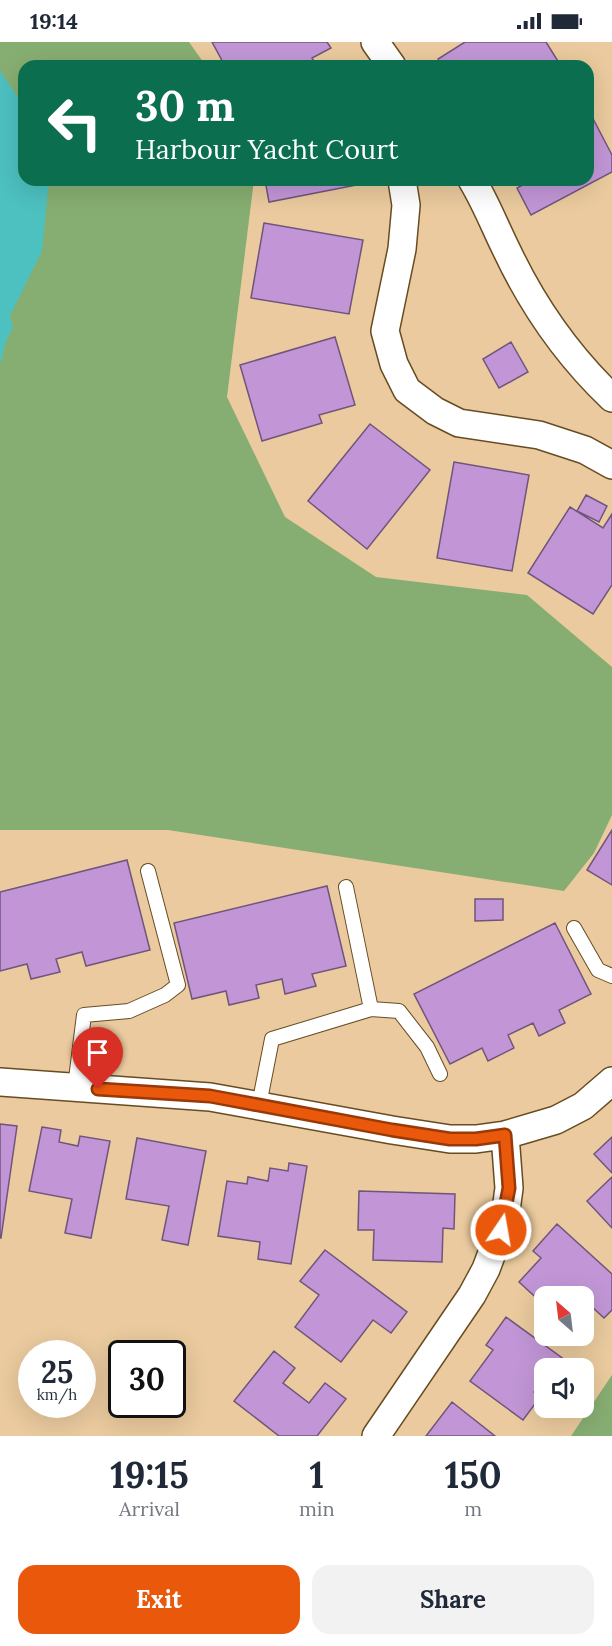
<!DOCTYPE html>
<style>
body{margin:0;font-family:Lora,serif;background:#f2f2f3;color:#1f2937;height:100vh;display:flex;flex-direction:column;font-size:22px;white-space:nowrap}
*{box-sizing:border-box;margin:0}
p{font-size:20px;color:#747a83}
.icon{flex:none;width:33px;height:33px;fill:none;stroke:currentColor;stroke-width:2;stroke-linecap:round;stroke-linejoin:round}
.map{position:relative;height:1394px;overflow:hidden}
.details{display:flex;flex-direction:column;background:#fff;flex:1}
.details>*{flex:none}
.hud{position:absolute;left:18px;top:18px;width:576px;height:126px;border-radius:18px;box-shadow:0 6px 24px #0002;background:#0b6e4f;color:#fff;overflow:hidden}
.needle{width:39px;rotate:332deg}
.buttons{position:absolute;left:534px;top:1244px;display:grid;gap:12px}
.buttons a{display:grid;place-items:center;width:60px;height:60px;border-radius:12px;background:#fff;box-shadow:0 6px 24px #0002;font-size:30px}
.speed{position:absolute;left:18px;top:1298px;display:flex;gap:12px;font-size:30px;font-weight:700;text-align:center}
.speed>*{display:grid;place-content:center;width:78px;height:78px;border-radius:50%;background:#fff;box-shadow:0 6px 24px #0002;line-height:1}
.speed small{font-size:15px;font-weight:400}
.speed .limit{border:3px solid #111;border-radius:9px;background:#fff;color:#111}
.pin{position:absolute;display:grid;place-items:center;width:51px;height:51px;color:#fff;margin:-62px -26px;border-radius:50% 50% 50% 0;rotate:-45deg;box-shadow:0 0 6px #0007}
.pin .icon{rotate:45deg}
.me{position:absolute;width:66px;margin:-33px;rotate:12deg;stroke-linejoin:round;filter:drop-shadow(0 0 4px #0008)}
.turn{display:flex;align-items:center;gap:21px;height:126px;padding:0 18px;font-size:27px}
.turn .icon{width:78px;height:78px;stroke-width:2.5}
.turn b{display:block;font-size:42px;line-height:51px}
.eta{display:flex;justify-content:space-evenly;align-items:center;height:102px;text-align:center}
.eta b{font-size:36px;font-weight:800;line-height:42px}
.cta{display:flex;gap:12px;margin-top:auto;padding:12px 18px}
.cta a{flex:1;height:69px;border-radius:18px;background:#ea580c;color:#fff;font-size:24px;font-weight:800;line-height:69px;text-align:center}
.cta a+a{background:#f2f2f3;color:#1f2937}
.status{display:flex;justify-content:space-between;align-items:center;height:42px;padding:0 30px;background:#fff;direction:ltr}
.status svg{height:16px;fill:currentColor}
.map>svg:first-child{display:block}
.green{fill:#87ae72}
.water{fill:#4dc0c0}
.building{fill:#c296d6;stroke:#70557b;stroke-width:1.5}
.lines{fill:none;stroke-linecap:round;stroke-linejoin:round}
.service-casing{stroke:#674c22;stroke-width:16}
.minor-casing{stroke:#674c22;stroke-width:30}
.service{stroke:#fff;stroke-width:14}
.minor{stroke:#fff;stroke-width:27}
.route-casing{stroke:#983908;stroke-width:15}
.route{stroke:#ea580c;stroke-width:10}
</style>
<div class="status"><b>19:14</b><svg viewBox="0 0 49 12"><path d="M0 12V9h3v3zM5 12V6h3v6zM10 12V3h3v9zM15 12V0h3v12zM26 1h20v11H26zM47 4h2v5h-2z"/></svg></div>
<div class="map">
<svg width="612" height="1394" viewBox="0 0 612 1394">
<rect width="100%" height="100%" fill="#eaca9e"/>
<path class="green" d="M0,0H189L206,24H24V138H254L227,355L285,475L376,535L527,553L612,625V773L594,811L564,849L168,788H0Z
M612,1333V1394H571Z"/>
<path class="water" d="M0,29L24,64V138H49L42,209L10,274L13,285L6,299L0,323Z"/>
<path class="building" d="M212,0H327L331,6L312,16L315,21L310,24H225Z
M465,0H546L561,24H442L438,17Z
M588,67L612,113V130L531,173L517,146L521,144L518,138H588Z
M265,138H366L367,141L269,160Z
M264,181L363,198L349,272L251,256Z
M335,295L355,363L319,373L322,381L262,399L240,323Z
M511,300L528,330L499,346L483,317Z
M370,382L430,428L367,507L308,459Z
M454,420L529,433L512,529L437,516Z
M586,453L607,464L599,480L577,469Z
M570,465L603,486L612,472V543L593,572L528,531Z
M612,788V843L587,828Z
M127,818L150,908L86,924L82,910L56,917L60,930L31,937L27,922L0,929V850Z
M327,844L346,924L312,932L316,944L285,952L282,937L256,943L259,956L229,963L226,949L192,957L174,881Z
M475,857H503V878L475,879Z
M555,881L591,952L559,968L565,981L539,994L533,981L508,993L514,1006L488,1019L482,1006L450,1022L414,952Z
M0,1082L17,1084L1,1196H0Z
M42,1085L61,1088L59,1100L78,1104L80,1094L110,1099L91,1196L65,1191L72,1157L29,1149Z
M612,1095V1131L594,1112Z
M137,1096L206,1109L188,1203L162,1198L169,1164L126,1157Z
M289,1121L307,1124L291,1222L258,1217L260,1200L218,1194L227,1139L247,1142L248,1135L268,1139L270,1126L288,1129Z
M612,1135V1186L587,1159Z
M359,1149L455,1152L454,1187L443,1186L442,1220L373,1218L374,1188H358Z
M557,1182L612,1232V1268L604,1276L590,1263L584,1269V1254H544V1263L519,1240L541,1216L533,1209Z
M325,1208L407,1270L391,1291L373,1278L341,1320L295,1285L319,1253L300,1239Z
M506,1275L576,1326H544V1336L534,1350L541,1354L523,1378L470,1339L493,1308L486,1303Z
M274,1309L295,1326L283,1341L309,1361L325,1341L346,1357L317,1394H279L234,1359Z
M452,1360L495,1394H426Z"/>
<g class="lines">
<g class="service-casing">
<path id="service" d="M574,886L598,928L612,934
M371,967L399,969L427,1005L440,1032
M75,1045L84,973L129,969L165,953L178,943L148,829
M259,1063L272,997L371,967L346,845"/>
</g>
<g class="minor-casing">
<path id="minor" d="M375,0L392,24
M402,138L406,163L402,207L385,289L394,322L407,348L435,369L459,381L539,393L585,408L612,423
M472,138C486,161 495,185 507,209C533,264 568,314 612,356
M0,1040L210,1055L392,1088L450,1097H476L505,1093L556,1078L583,1064L612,1039
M376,1394L472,1253L486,1227L505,1176L509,1146L505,1093"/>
</g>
<use href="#service" class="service"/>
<use href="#minor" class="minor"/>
</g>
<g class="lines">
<g class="route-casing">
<path id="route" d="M98,1047L210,1054L392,1088L450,1097H476L505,1093L509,1146L501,1188"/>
</g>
<use href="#route" class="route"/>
</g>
</svg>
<div class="buttons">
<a><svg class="needle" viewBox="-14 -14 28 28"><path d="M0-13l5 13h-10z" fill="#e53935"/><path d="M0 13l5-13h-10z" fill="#747a83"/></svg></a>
<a><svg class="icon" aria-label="sound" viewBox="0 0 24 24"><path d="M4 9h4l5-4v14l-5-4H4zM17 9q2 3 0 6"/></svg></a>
</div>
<div class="speed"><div>25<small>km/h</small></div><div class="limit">30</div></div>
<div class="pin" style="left:98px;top:1047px;background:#d93025"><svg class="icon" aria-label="arrive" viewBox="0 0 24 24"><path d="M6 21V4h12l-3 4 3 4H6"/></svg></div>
<svg class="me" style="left:501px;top:1188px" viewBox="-20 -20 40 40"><circle r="17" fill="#ea580c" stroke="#fff" stroke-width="3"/><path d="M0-11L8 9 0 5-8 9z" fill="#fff"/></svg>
<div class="hud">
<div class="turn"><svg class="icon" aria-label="left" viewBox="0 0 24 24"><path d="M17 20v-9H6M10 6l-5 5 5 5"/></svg><div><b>30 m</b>Harbour Yacht Court</div></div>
</div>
</div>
<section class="details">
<div class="eta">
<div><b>19:15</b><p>Arrival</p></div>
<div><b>1</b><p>min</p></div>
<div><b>150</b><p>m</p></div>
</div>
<div class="cta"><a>Exit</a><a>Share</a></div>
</section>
